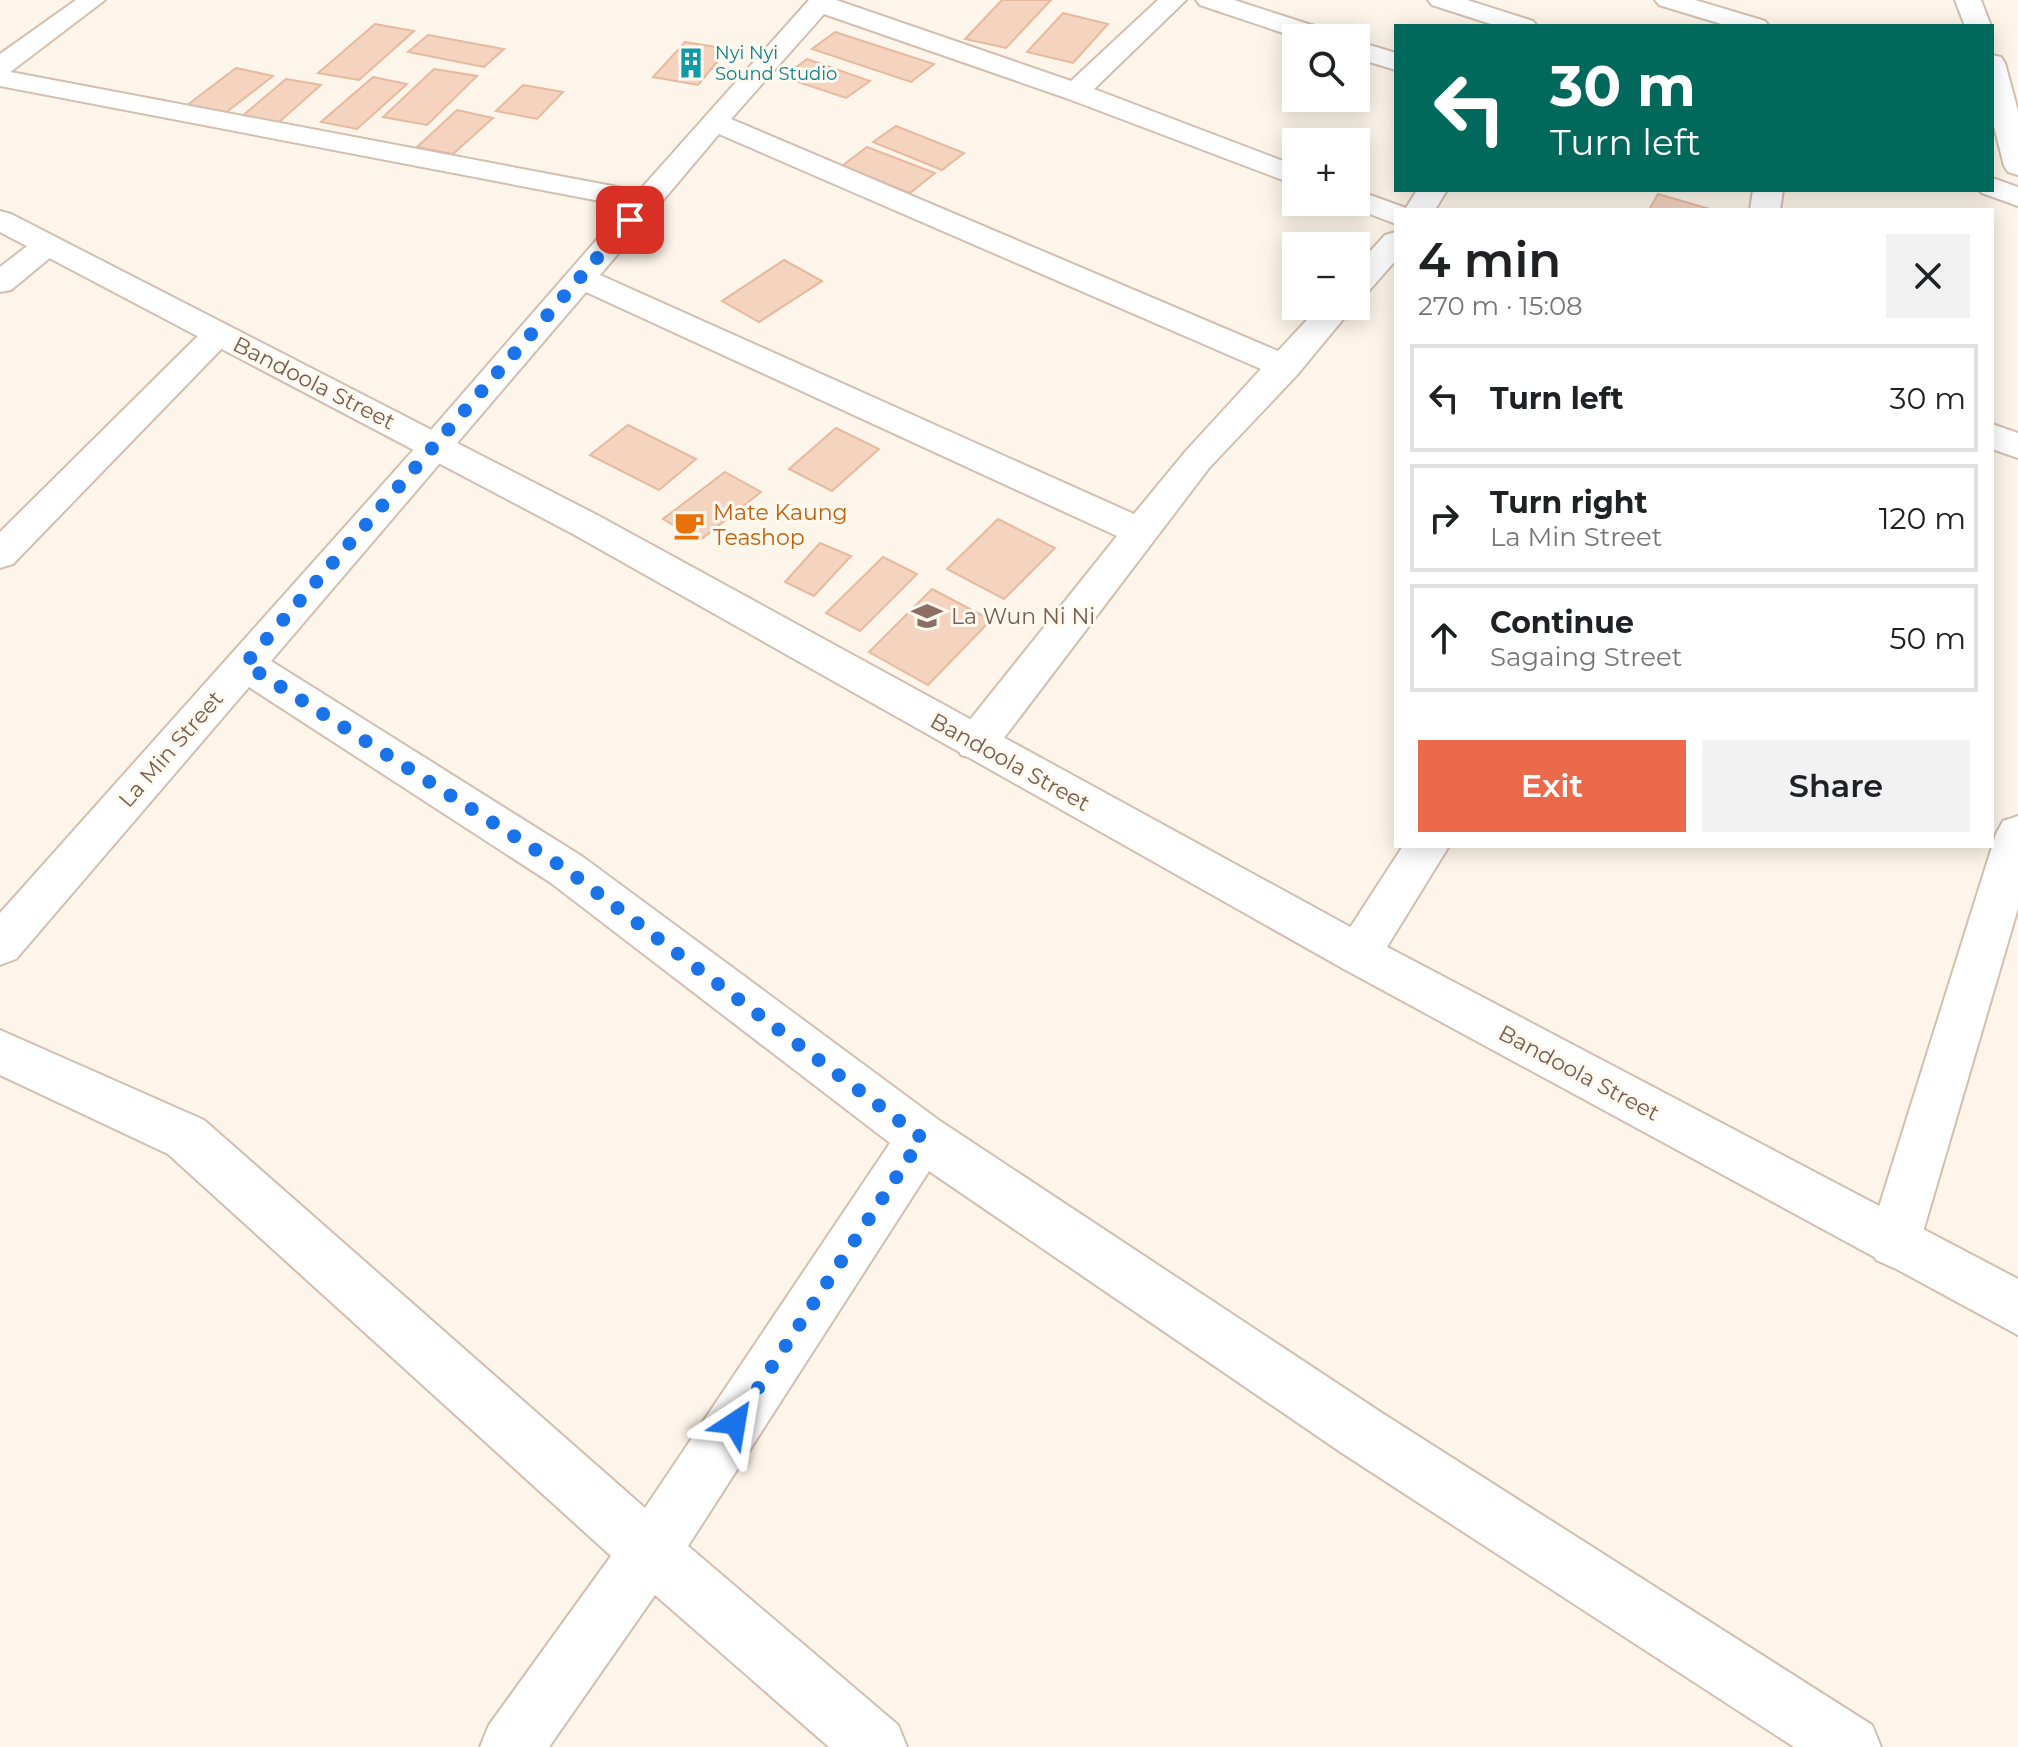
<!DOCTYPE html>
<meta charset="utf-8">
<style>
body{margin:0;font-family:Montserrat,sans-serif;background:#f2f2f2;color:#202124;height:100vh;display:flex;flex-direction:column;font-size:30px;white-space:nowrap}
*{box-sizing:border-box;margin:0}
p{font-size:26px;color:#757577}
.icon{flex:none;width:44px;height:44px;fill:none;stroke:currentColor;stroke-width:2;stroke-linecap:round;stroke-linejoin:round}
.map{position:relative;flex:1;overflow:hidden}
.side{position:absolute;left:1394px;top:208px;width:600px;height:640px;display:flex;flex-direction:column;background:#fff;border-radius:0px;box-shadow:0 4px 20px #0003}
.side>*{flex:none}
.hud{position:absolute;left:1394px;top:24px;width:600px;height:168px;border-radius:0px;box-shadow:0 4px 20px #0003;background:#00695c;color:#fff;overflow:hidden}
.tools{position:absolute;left:1282px;top:24px;display:grid;gap:16px}
.tools a{display:grid;place-items:center;width:88px;height:88px;border-radius:0px;background:#fff;box-shadow:0 4px 20px #0003;font-size:40px}
.pin{position:absolute;display:grid;place-items:center;width:68px;height:68px;color:#fff;margin:-34px;border-radius:16px;box-shadow:0 4px 12px #0006}
.me{position:absolute;width:88px;margin:-44px;rotate:33deg;stroke-linejoin:round;filter:drop-shadow(0 0 6px #0008)}
.turn{display:flex;align-items:center;gap:28px;height:168px;padding:0 24px;font-size:36px}
.turn .icon{width:104px;height:104px;stroke-width:2.5}
.turn b{display:block;font-size:56px;line-height:68px}
.round{display:grid;place-items:center;flex:none;width:84px;height:84px;border-radius:0px;background:#f2f2f2}
.overview{display:flex;align-items:center;justify-content:space-between;height:136px;padding:0 24px}
h1{font-size:48px;font-weight:600;line-height:60px}
.button{display:flex;gap:16px;margin-top:auto;padding:16px 24px}
.button a{flex:1;height:92px;border-radius:0px;background:#ea6a4b;color:#fff;font-size:32px;font-weight:600;line-height:92px;text-align:center}
.button a+a{background:#f2f2f2;color:#202124}
ul{padding:0;list-style:none}
li{display:flex;align-items:center;gap:24px;height:108px;margin:0 16px 12px;padding:0 8px;border:4px solid #e0e0e0;border-radius:0px}
li div{flex:1}
li b{display:block;font-size:30px}
li em{font-style:normal}
.map>svg:first-child{display:block}
.building{fill:#f4d3bf;stroke:#e7b99f;stroke-width:2}
.lines{fill:none;stroke-linecap:round;stroke-linejoin:round}
.minor-casing{stroke:#d3beb0;stroke-width:4}
.tertiary-casing{stroke:#d3beb0;stroke-width:4}
.secondary-casing{stroke:#d6bead;stroke-width:4}
.minor{fill:#fff;fill-rule:evenodd}
.tertiary{fill:#fff;fill-rule:evenodd}
.secondary{fill:#fff;fill-rule:evenodd}
.route{stroke:#1a73e8;stroke-width:14;stroke-dasharray:0 25.2}
.labels{text-anchor:middle;dominant-baseline:central;stroke-width:6;stroke-linejoin:round;paint-order:stroke}
.far-culture-label{font-size:18px;fill:#0d838f;stroke:#fff9f0;text-anchor:start}
.street-label{font-size:22px;fill:#795a4b;stroke:#fff9f0}
.food-label{font-size:22px;fill:#c56008;stroke:#fff9f0;text-anchor:start}
.education-label{font-size:22px;fill:#785e54;stroke:#fff9f0;text-anchor:start}
</style>
<div class="map">
<svg width="2018" height="1747" viewBox="0 0 2018 1747">
<rect width="100%" height="100%" fill="#fdf5e9"/>
<path class="building" d="M1002,0H1051L1006,48L965,39Z
M1063,13L1108,24L1073,63L1027,52Z
M375,24L414,31L359,80L318,73Z
M835,32L934,64L911,82L812,49Z
M428,35L504,49L484,67L408,52Z
M685,42L728,49L698,85L653,77Z
M807,59L870,81L846,98L783,77Z
M236,68L273,76L224,114L186,106Z
M434,69L477,76L427,125L383,117Z
M373,77L407,84L357,129L321,122Z
M286,79L321,85L278,123L241,117Z
M523,85L563,92L537,119L496,111Z
M457,110L493,118L453,154L417,147Z
M896,126L964,153L942,170L873,142Z
M867,147L935,173L910,193L842,166Z
M1658,194L1713,210H1649Z
M784,260L822,281L759,322L722,301Z
M628,425L696,459L659,490L590,455Z
M836,428L879,449L832,491L789,469Z
M725,472L761,492L699,541L663,519Z
M998,519L1055,548L1004,599L947,569Z
M820,543L851,556L814,596L785,582Z
M883,557L917,574L860,631L826,613Z
M932,589L991,620L928,685L869,652Z"/>
<g class="lines">
<g class="minor-casing">
<path id="minor" d="M809,0H836L1071,81L1158,0H1186L1094,89L1296,166V185L1066,98L824,14L731,119L1278,351L1320,306H1354L1297,375L1209,468L991,755L976,759L961,755L955,743L961,731L1117,536L586,292L271,661L583,857L940,1121L1382,1413L1872,1725L1881,1747H1794L1342,1453L929,1171L688,1546L898,1725L907,1747H829L655,1595L549,1747H480L489,1725L611,1556L168,1154L0,1075V1030L204,1120L645,1508L890,1143L551,883L249,687L16,959L0,965V913L425,437L626,206L0,86V70L639,191ZM719,134L1261,369L1185,452L1134,514L600,275Z
M1196,0H1234L1333,32L1337,38H1298L1200,5Z
M1428,0H1467L1533,21L1537,26H1497L1432,5Z
M1655,0H1695L1765,21L1769,26H1728L1659,5Z
M1955,0H1981L1991,26H1965Z
M1356,41L1396,53V70L1356,58Z
M1992,55L2001,57L2005,63L2018,111V175L2008,172L2004,166L1992,118Z
M1992,178L2018,187V206L1982,193L1979,190H1992Z
M1356,190L1406,208L1417,190H1447L1435,210H1396V224L1346,205L1343,202H1356Z
M1753,190H1783L1780,210H1750Z
M1396,232V260L1367,293L1356,296V267L1385,235Z
M46,237L57,240L61,246L57,252L11,290L0,292V267L35,240Z
M218,324L229,327L234,334L229,341L13,564L0,568V532L207,327Z
M1992,424L2018,433V458L1992,449Z
M2018,816V908L1920,1242L1912,1260L1894,1268L1876,1260L1868,1242L1996,834L2003,821Z
M1403,846H1449L1374,968L1358,974L1342,968L1335,954L1342,940Z"/>
</g>
<g class="tertiary-casing">
<path id="tertiary" d="M0,211L11,214L599,516L1374,940L2018,1279V1335L1342,968L573,534L0,232Z"/>
</g>
<g class="secondary-casing">
<path id="secondary" d="M76,0H105L9,73L0,75V54Z"/>
</g>
<use href="#minor" class="minor"/>
<use href="#tertiary" class="tertiary"/>
<use href="#secondary" class="secondary"/>
</g>
<g class="lines">
<path class="route" d="M630,220L245,664L567,870L922,1138L735,1423"/>
</g>
<defs>
<g id="building-bare" transform="scale(2.4)"><path d="M-4-6H4V6H1V3H-1V6H-4ZM-2.5-4.3h1.7v1.8h-1.7ZM.8-4.3h1.7v1.8H.8ZM-2.5-1h1.7V.8h-1.7ZM.8-1h1.7V.8H.8Z" fill="#0f9aa8" stroke="#fff9f0" stroke-width="2.5" paint-order="stroke"/></g>
<g id="cafe-bare" transform="scale(2.4)"><path d="M-5.5-4.5H6V0H3Q3 3.5 0 3.5H-2.5Q-5.5 3.5-5.5 0ZM3-3.2v2h1.7v-2ZM-6 4.5H4V6H-6Z" fill="#e8710a" stroke="#fff9f0" stroke-width="2.5" paint-order="stroke"/></g>
<g id="school-bare" transform="scale(2.4)"><path d="M0-5L7-2L0 1L-7-2ZM-4 1L0 2.5L4 1V4Q0 6-4 4Z" fill="#8d6e63" stroke="#fff9f0" stroke-width="2.5" paint-order="stroke"/></g>
</defs>
<g fill-rule="evenodd">
<use href="#building-bare" x="691" y="63"/>
<use href="#cafe-bare" x="689" y="525"/>
<use href="#school-bare" x="927" y="616"/>
</g>
<g class="labels">
<g class="far-culture-label">
<text x="715" y="53">Nyi Nyi<tspan x="715" dy="21">Sound Studio</tspan></text>
</g>
<g class="street-label">
<text transform="translate(314 383) rotate(27)">Bandoola Street</text>
<text transform="translate(171 749) rotate(-49)">La Min Street</text>
<text transform="translate(1010 762) rotate(29)">Bandoola Street</text>
<text transform="translate(1579 1073) rotate(28)">Bandoola Street</text>
</g>
<g class="food-label">
<text x="713" y="512">Mate Kaung<tspan x="713" dy="25">Teashop</tspan></text>
</g>
<g class="education-label">
<text x="951" y="616">La Wun Ni Ni</text>
</g>
</g>
</svg>
<div class="tools">
<a><svg class="icon" aria-label="search" viewBox="0 0 24 24"><circle cx="10" cy="10" r="6"/><path d="M15 15l6 6"/></svg></a>
<a>+</a>
<a>−</a>
</div>
<div class="pin" style="left:630px;top:220px;background:#d93025"><svg class="icon" aria-label="arrive" viewBox="0 0 24 24"><path d="M6 21V4h12l-3 4 3 4H6"/></svg></div>
<svg class="me" style="left:735px;top:1423px" viewBox="-20 -20 40 40"><path d="M0-17L14 15 0 8-14 15z" fill="#1a73e8" stroke="#fff" stroke-width="4"/></svg>
<div class="hud">
<div class="turn"><svg class="icon" aria-label="left" viewBox="0 0 24 24"><path d="M17 20v-9H6M10 6l-5 5 5 5"/></svg><div><b>30 m</b>Turn left</div></div>
</div>
<section class="side">
<div class="overview"><div><h1>4 min</h1><p>270 m · 15:08</p></div><a class="round"><svg class="icon" aria-label="close" viewBox="0 0 24 24"><path d="M6 6l12 12M18 6L6 18"/></svg></a></div>
<ul>
<li><svg class="icon" aria-label="left" viewBox="0 0 24 24"><path d="M17 20v-9H6M10 6l-5 5 5 5"/></svg><div><b>Turn left</b></div><em>30 m</em></li>
<li><svg class="icon" aria-label="right" viewBox="0 0 24 24"><path d="M7 20v-9h11M14 6l5 5-5 5"/></svg><div><b>Turn right</b><p>La Min Street</p></div><em>120 m</em></li>
<li><svg class="icon" aria-label="ahead" viewBox="0 0 24 24"><path d="M12 20V5M6 11l6-6 6 6"/></svg><div><b>Continue</b><p>Sagaing Street</p></div><em>50 m</em></li>
</ul>
<div class="button"><a>Exit</a><a>Share</a></div>
</section>
</div>
